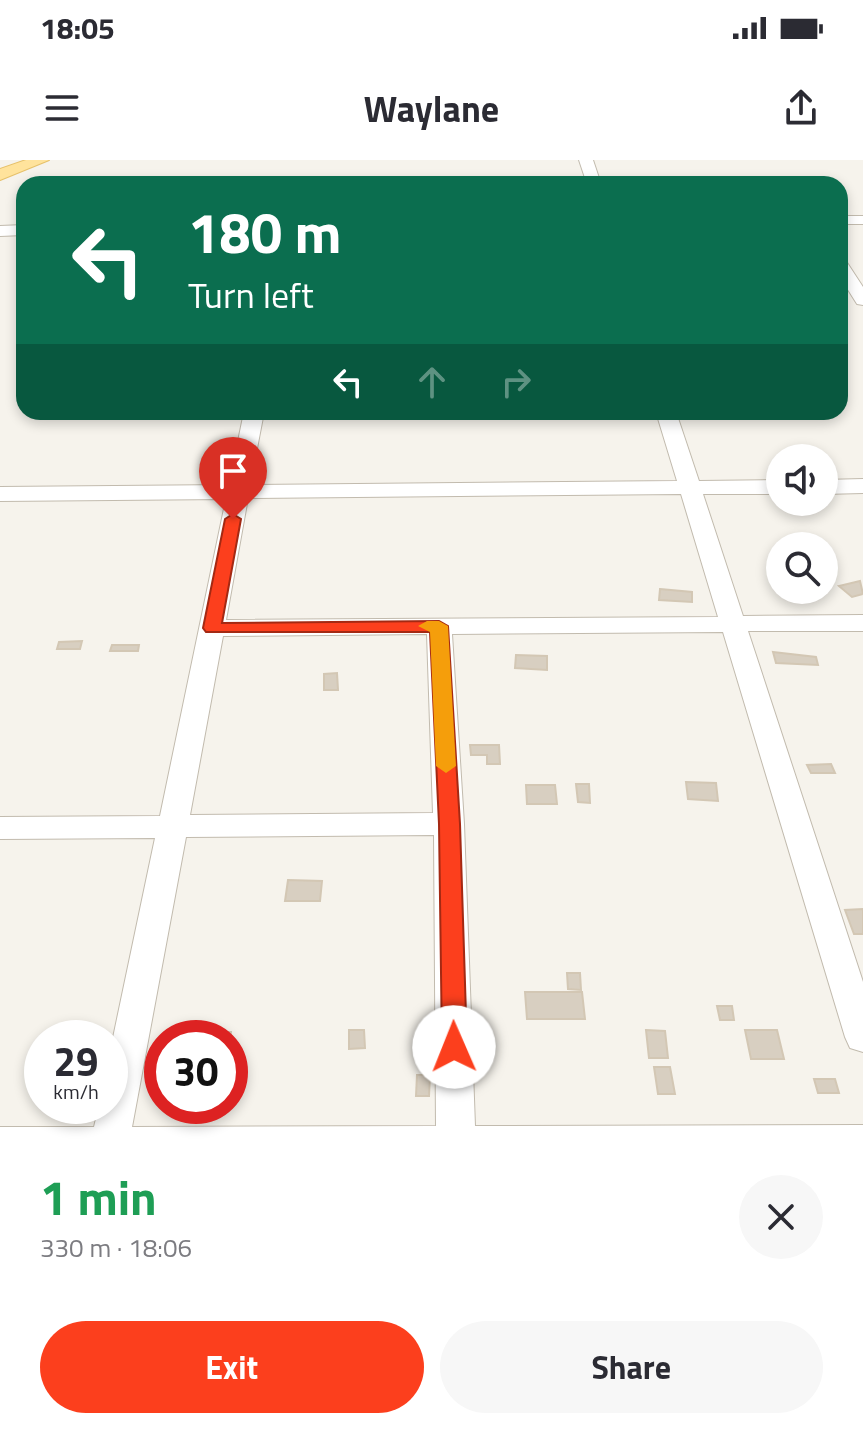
<!DOCTYPE html>
<meta charset="utf-8">
<style>
body{margin:0;font-family:"Titillium Web",sans-serif;background:#f7f7f7;color:#2b2b33;height:100vh;display:flex;flex-direction:column;font-size:30px;white-space:nowrap}
*{box-sizing:border-box;margin:0}
p{font-size:26px;color:#7c7c81}
.icon{flex:none;width:44px;height:44px;fill:none;stroke:currentColor;stroke-width:2;stroke-linecap:round;stroke-linejoin:round}
.map{position:relative;height:989px;overflow:hidden}
.drawer{display:flex;flex-direction:column;background:#fff;flex:1}
.drawer>*{flex:none}
.hud{position:absolute;left:16px;top:16px;width:832px;height:244px;border-radius:24px;box-shadow:0 4px 12px #0003;background:#0b6e4f;color:#fff;overflow:hidden}
.controls{position:absolute;left:766px;top:284px;display:grid;gap:16px}
.controls a{display:grid;place-items:center;width:72px;height:72px;border-radius:50%;background:#fff;box-shadow:0 4px 12px #0003;font-size:40px}
.speed{position:absolute;left:24px;top:860px;display:flex;gap:16px;font-size:40px;font-weight:700;text-align:center}
.speed>*{display:grid;place-content:center;width:104px;height:104px;border-radius:50%;background:#fff;box-shadow:0 4px 12px #0003;line-height:1}
.speed small{font-size:20px;font-weight:400}
.speed .limit{border:12px solid #d22;background:#fff;color:#111}
.pin{position:absolute;display:grid;place-items:center;width:68px;height:68px;color:#fff;margin:-82px -34px;border-radius:50% 50% 50% 0;rotate:-45deg;box-shadow:0 0 8px #0007}
.pin .icon{rotate:45deg}
.me{position:absolute;width:88px;margin:-44px;rotate:359deg;stroke-linejoin:round;filter:drop-shadow(0 0 6px #0008)}
.turn{display:flex;align-items:center;gap:28px;height:168px;padding:0 40px;font-size:36px}
.turn .icon{width:104px;height:104px;stroke-width:2.5}
.turn b{display:block;font-size:56px;line-height:68px}
.lanes{display:flex;align-items:center;height:76px;padding:0 40px;background:#0003;justify-content:center;gap:40px;direction:ltr}
.lanes .off{opacity:.35}
.round{display:grid;place-items:center;flex:none;width:84px;height:84px;border-radius:42px;background:#f7f7f7}
.head{display:flex;align-items:center;justify-content:space-between;height:136px;padding:0 40px}
h1{font-size:48px;font-weight:700;line-height:60px;color:#1e9e55}
.button{display:flex;gap:16px;margin-top:auto;padding:16px 40px}
.button a{flex:1;height:92px;border-radius:48px;background:#fc3f1d;color:#fff;font-size:32px;font-weight:700;line-height:92px;text-align:center}
.button a+a{background:#f7f7f7;color:#2b2b33}
.status{display:flex;justify-content:space-between;align-items:center;height:56px;padding:0 40px;background:#fff;direction:ltr}
.status svg{height:22px;fill:currentColor}
header{display:flex;justify-content:space-between;align-items:center;height:104px;padding:0 40px;background:#fff;font-size:36px;font-weight:700}
.map>svg:first-child{display:block}
.building{fill:#d8cfc1;stroke:#d3c7b4;stroke-width:2}
.lines{fill:none;stroke-linecap:round;stroke-linejoin:round}
.minor-casing{stroke:#c2bbae;stroke-width:2}
.major-casing{stroke:#e6c16a;stroke-width:2}
.minor{fill:#fff;fill-rule:evenodd}
.major{fill:#ffe39c;fill-rule:evenodd}
.route{fill:#fc3f1d;stroke:#a42913;stroke-width:2}
.slow{fill:#f59e0b}
</style>
<div class="status"><b>18:05</b><svg viewBox="0 0 49 12"><path d="M0 12V9h3v3zM5 12V6h3v6zM10 12V3h3v9zM15 12V0h3v12zM26 1h20v11H26zM47 4h2v5h-2z"/></svg></div>
<header><svg class="icon" aria-label="menu" viewBox="0 0 24 24"><path d="M4 6h16M4 12h16M4 18h16"/></svg>Waylane<svg class="icon" aria-label="share" viewBox="0 0 24 24"><path d="M12 15V3M7 8l5-5 5 5M5 13v7h14v-7"/></svg></header>
<div class="map">
<svg width="863" height="989" viewBox="0 0 863 989">
<rect width="100%" height="100%" fill="#f6f3ec"/>
<path class="building" d="M860,421L863,434L852,437L839,426Z
M660,429L692,432V442L659,440Z
M82,481L80,489H57L59,482Z
M112,485H139L138,491H110Z
M773,492L816,497L818,505L776,503Z
M516,495L547,496V510L515,508Z
M337,513L338,530H324V514Z
M470,585H499L500,604H487V595H471Z
M831,604L835,613H811L807,605Z
M686,622L716,623L718,641L688,639Z
M576,624H589L590,643L578,642Z
M526,625H555L557,644H527Z
M288,720L322,721L320,741H285Z
M863,749V774H854L845,750Z
M567,813H580L581,830L568,829Z
M525,832H582L585,859H527Z
M717,846H732L734,860H720Z
M349,870H364L365,888L349,889Z
M646,870L665,871L668,898H649Z
M745,870H777L784,899H751Z
M231,872L230,884V878H185L186,873Z
M654,907H670L675,934H658Z
M417,915H430L429,936H416Z
M814,919H835L839,933H818Z"/>
<g class="lines">
<g class="minor-casing">
<path id="minor" d="M579,0H593L601,24H587Z
M840,56H863V64H840Z
M24,65V75L0,76V66Z
M840,99L846,101L863,127V145L857,144L840,117Z
M244,252H264L250,325L677,321L656,252H676L699,321L780,320V334H703L743,456L863,455V471H748L863,822V892L850,888L845,877L723,472L452,474L464,664L475,966L863,965V989H0V967H94L99,946H110V892L155,678L0,679V657L160,656L226,339L0,341V327L229,325ZM681,334L718,457L226,460L248,338ZM427,474L433,653L190,655L223,476ZM434,675L436,966L132,967L186,677Z
M863,319V333L824,334V320Z"/>
</g>
<g class="major-casing">
<path id="major" d="M26,0H49L0,20V9Z"/>
</g>
<use href="#minor" class="minor"/>
<use href="#major" class="major"/>
</g>
<path class="route" d="M233,354L241,359L222,463L439,461L448,466L460,664L467,887L463,895L454,898L445,895L442,887L439,664L430,472H206L203,468L225,359Z"/>
<path class="slow" d="M427,461H439L448,466L456,606L446,613L436,606L430,472L418,466Z"/>
</svg>
<div class="controls">
<a><svg class="icon" aria-label="sound" viewBox="0 0 24 24"><path d="M4 9h4l5-4v14l-5-4H4zM17 9q2 3 0 6"/></svg></a>
<a><svg class="icon" aria-label="search" viewBox="0 0 24 24"><circle cx="10" cy="10" r="6"/><path d="M15 15l6 6"/></svg></a>
</div>
<div class="speed"><div>29<small>km/h</small></div><div class="limit">30</div></div>
<div class="pin" style="left:233px;top:359px;background:#d93025"><svg class="icon" aria-label="arrive" viewBox="0 0 24 24"><path d="M6 21V4h12l-3 4 3 4H6"/></svg></div>
<svg class="me" style="left:454px;top:887px" viewBox="-20 -20 40 40"><circle r="19" fill="#fff"/><path d="M0-13L10 11 0 6-10 11z" fill="#fc3f1d"/></svg>
<div class="hud">
<div class="turn"><svg class="icon" aria-label="left" viewBox="0 0 24 24"><path d="M17 20v-9H6M10 6l-5 5 5 5"/></svg><div><b>180 m</b>Turn left</div></div>
<div class="lanes"><svg class="icon" aria-label="left" viewBox="0 0 24 24"><path d="M17 20v-9H6M10 6l-5 5 5 5"/></svg><svg class="icon off" aria-label="ahead" viewBox="0 0 24 24"><path d="M12 20V5M6 11l6-6 6 6"/></svg><svg class="icon off" aria-label="right" viewBox="0 0 24 24"><path d="M7 20v-9h11M14 6l5 5-5 5"/></svg></div>
</div>
</div>
<section class="drawer">
<div class="head"><div><h1>1 min</h1><p>330 m · 18:06</p></div><a class="round"><svg class="icon" aria-label="close" viewBox="0 0 24 24"><path d="M6 6l12 12M18 6L6 18"/></svg></a></div>
<div class="button"><a>Exit</a><a>Share</a></div>
</section>
